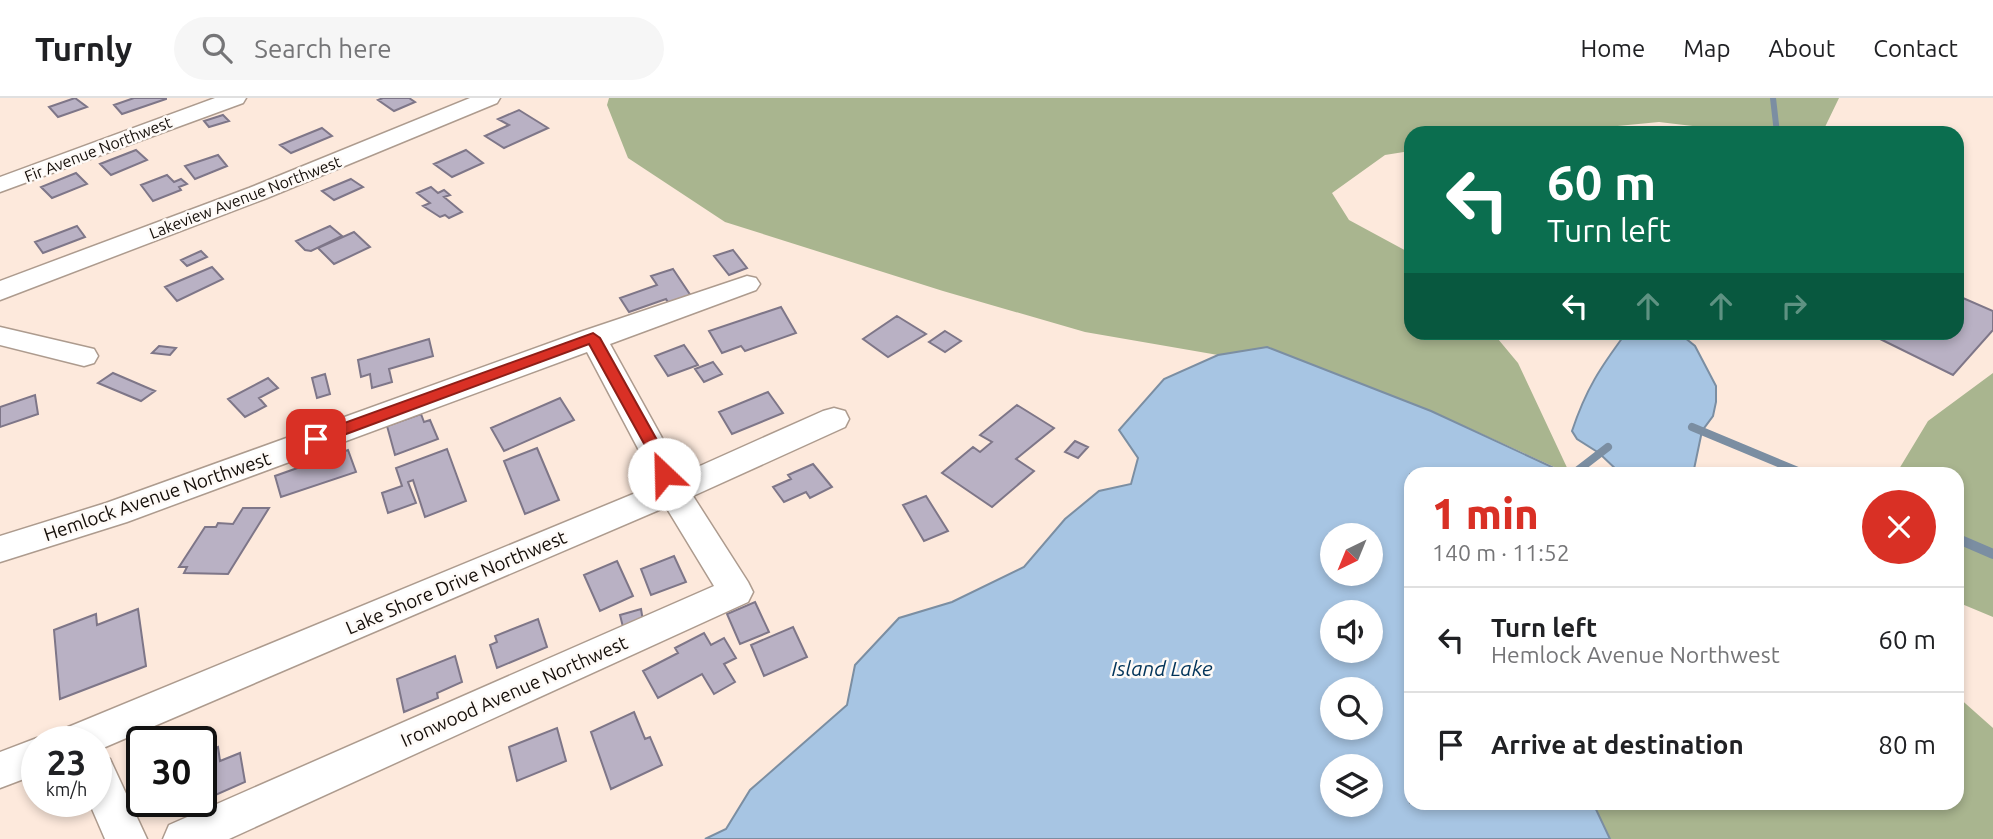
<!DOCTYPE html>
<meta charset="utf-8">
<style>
body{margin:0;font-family:Ubuntu,sans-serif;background:#f6f6f6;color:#202124;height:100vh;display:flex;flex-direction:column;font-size:26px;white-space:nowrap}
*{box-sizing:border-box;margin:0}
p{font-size:23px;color:#757577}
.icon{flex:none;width:38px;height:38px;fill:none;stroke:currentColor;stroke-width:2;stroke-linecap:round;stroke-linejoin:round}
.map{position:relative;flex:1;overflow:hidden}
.details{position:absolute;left:1404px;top:369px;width:560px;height:343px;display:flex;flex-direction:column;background:#fff;border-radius:21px;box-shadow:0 4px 10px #0003}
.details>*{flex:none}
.top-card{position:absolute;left:1404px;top:28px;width:560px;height:214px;border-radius:21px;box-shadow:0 4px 10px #0003;background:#0b6e4f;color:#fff;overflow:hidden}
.needle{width:46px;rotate:223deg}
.controls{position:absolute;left:1320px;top:425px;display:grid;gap:14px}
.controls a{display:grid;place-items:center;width:63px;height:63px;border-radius:50%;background:#fff;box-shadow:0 4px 10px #0003;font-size:35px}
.speed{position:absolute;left:21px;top:628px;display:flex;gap:14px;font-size:35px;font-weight:700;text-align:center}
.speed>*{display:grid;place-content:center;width:91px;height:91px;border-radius:50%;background:#fff;box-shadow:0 4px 10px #0003;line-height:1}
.speed small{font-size:18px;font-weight:400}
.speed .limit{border:4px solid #111;border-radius:10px;background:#fff;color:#111}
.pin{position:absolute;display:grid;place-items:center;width:60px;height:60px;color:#fff;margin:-30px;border-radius:14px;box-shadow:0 4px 10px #0006}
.me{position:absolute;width:77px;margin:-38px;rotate:336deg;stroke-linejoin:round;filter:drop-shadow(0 0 5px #0008)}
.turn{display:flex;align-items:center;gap:24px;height:147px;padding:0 28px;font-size:32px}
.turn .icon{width:91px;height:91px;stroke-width:2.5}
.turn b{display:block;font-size:49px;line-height:60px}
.lanes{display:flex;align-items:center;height:66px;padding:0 28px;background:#0003;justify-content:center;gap:35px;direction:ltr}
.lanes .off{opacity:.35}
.round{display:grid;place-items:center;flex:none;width:74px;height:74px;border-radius:37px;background:#f6f6f6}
.overview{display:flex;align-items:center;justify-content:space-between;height:119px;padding:0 28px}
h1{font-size:42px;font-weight:800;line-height:52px;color:#d93025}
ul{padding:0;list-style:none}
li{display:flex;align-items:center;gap:21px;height:105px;padding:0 28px;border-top:2px solid #e0e0e0}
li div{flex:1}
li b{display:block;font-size:26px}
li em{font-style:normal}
header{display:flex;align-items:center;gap:42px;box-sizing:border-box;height:98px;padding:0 35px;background:#fff;border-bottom:2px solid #e0e0e0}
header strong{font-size:33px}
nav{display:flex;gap:38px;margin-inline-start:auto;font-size:24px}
.search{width:490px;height:63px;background:#f6f6f6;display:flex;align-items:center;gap:18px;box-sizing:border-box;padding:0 24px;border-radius:38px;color:#757577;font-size:26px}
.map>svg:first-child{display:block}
.forest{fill:#a9b58f}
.water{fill:#a7c5e3;stroke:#7b8ea2;stroke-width:2;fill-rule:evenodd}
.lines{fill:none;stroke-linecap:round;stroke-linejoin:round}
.stream-far2{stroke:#7b8ea2;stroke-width:6}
.stream-far1{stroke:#7b8ea2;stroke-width:8}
.stream{stroke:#7b8ea2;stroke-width:10}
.building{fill:#b9b1c4;stroke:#7e7688;stroke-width:2}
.minor-casing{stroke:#ad9b8e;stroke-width:3}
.minor{fill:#fff;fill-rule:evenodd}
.route{fill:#d93025;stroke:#8d1f18;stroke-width:2}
.labels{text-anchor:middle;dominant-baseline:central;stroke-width:5;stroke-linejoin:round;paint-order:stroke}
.far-street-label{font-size:16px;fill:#140e09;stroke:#fefaf7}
.street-label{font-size:19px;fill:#140e09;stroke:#fefaf7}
.water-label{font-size:21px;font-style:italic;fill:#013359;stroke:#fefaf7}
</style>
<header>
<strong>Turnly</strong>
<div class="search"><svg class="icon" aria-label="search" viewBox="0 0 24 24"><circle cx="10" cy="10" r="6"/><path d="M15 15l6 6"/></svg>Search here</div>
<nav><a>Home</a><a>Map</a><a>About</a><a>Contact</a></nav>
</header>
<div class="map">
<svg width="1993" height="741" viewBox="0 0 1993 741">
<rect width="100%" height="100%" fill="#fde9dc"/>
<path class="forest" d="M609,0H1839L1825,29L1743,34L1659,24L1545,35H1410V53L1385,57L1332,95L1349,122L1410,155V234L1493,235L1518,265L1570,376L1431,313L1267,249L1218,257L1085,234L943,193L725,124L628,60L607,7Z
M1993,275V519L1957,504L1956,376H1896L1928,323Z
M1957,598L1993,630V741H1610L1593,705H1956Z"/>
<path class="water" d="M1626,235H1679L1695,248L1716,288V304L1713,318L1702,333L1693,376H1621L1599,355L1577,341L1572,333C1586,291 1600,270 1626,235Z
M1267,249L1431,313L1567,376H1410V705H1593L1610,741H705L726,731L750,692L847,607L855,567L899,520L952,504L1024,469L1065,421L1099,393L1131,386L1138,360L1119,332L1164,281L1218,257ZM1332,438H1370V476H1332ZM1332,514H1370V553H1332ZM1332,592H1370V630H1332ZM1332,668H1370V707H1332Z"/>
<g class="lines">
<path class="stream-far2" d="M1773,0L1777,35"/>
<path class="stream-far1" d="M1692,329L1805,376
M1573,376L1608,349
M1956,440L1960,442"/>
<path class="stream" d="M1956,440L1993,456"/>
</g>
<path class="building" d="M75,0L87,9L58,19L49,9Z
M134,0H166V1L122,16L114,7Z
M383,0H409L415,4L394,13L378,2Z
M519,12L548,30L504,50L485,38L509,27L498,21Z
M223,17L229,23L209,29L204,23Z
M322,30L332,38L291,55L280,47Z
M136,52L147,62L111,77L100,66Z
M466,52L483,65L452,79L434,66Z
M218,57L227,68L195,81L185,68Z
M76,75L87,86L52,100L41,89Z
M167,77L174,84L181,81L187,86L179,89L181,92L153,103L141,87Z
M351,81L363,89L334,102L322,93Z
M431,89L438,95L444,92L450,97L444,99L462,114L449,120L445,117L440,119L423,108L430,105L417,95Z
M77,128L85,139L43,155L35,144Z
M330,128L342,138L311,153L305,152L296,143Z
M354,134L370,149L334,166L318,150Z
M733,152L747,170L729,177L714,158Z
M201,153L207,159L187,168L181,162Z
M212,169L223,181L177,203L165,189Z
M673,171L691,198L669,206L666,201L629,214L620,200L657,187L651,178Z
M1956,197L1993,213V232L1953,277L1866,234H1956Z
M781,209L796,235L745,253L741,248L722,255L709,233Z
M897,218L926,236L888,259L863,241Z
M945,233L961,243L945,254L929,244Z
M429,241L433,258L389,271L392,284L372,290L370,276L361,279L358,262Z
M684,247L698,267L668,278L655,258Z
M159,248L176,250L170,257L152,255Z
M713,264L722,276L704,284L695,271Z
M113,275L155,293L141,303L98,285Z
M325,276L330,296L317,300L312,280Z
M268,280L278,290L259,300L266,308L245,319L228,301Z
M768,294L783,315L732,336L719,314Z
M35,297L38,316L0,329V309Z
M560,300L574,322L504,353L491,330Z
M1017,307L1054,330L1016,361L1034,373L992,409L942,375L973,349L980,354L992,344L980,337Z
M421,316L424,324L430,322L438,341L395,357L387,328Z
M1075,343L1088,349L1078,360L1065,354Z
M537,350L559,402L525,416L504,363Z
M447,351L466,403L425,419L413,382L408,384L416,405L388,415L382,395L402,388L396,370Z
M348,352L356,374L281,399L275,378Z
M813,366L832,389L810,400L806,394L784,404L773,389L791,381L788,377Z
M926,398L948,433L924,443L903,407Z
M243,410H269L228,476L184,475L187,469H179L205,429H216L218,425L233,426Z
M674,458L686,484L651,497L641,471Z
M617,463L633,498L600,513L584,477Z
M755,504L769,534L740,546L727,516Z
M138,511L146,568L60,601L54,532L96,516L97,527Z
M641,511L643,523L623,529L620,517Z
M538,521L547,549L497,570L490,547L497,544L495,538Z
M793,529L807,559L764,578L751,547Z
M704,535L711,547L724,540L736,560L724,566L735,584L714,596L702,576L658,600L643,573L678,555L675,550Z
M455,558L462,584L437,595L438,600L404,614L397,581Z
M634,614L645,641L650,639L662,667L611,691L591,634Z
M557,630L566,663L517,683L509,649Z
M218,649L220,663L240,655L245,684L177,714L176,704H201V657Z"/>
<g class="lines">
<g class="minor-casing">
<path id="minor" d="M215,0H246L243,5L0,94V79Z
M470,0H500L497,5L267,100L0,202V183L249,90Z
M747,178L756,180L760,186L756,192L610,246L682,376L823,313L834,310L845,313L849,321L845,329L693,398L748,484L753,494L748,504L229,741H163L169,727L714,488L666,409L96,653V644H56L61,632L655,387L643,360L587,254L127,424L0,464V438L106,405L583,233Z
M0,229L94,251L98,258L94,265L84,268L0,247Z
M37,640L47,644H37V676L0,690V654Z
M96,656L110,661L147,741H105L89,704H96Z"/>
</g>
<use href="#minor" class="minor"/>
</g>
<path class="route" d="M593,235L600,240L667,360L672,376L670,380H659L652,360L589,246L322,345L316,347L308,341L311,337Z"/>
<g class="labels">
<g class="far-street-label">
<text transform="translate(98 51) rotate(-21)">Fir Avenue Northwest</text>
<text transform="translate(245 99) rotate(-21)">Lakeview Avenue Northwest</text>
</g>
<g class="street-label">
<text transform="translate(157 398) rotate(-19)">Hemlock Avenue Northwest</text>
<text transform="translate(456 484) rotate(-23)">Lake Shore Drive Northwest</text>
<text transform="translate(514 593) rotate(-24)">Ironwood Avenue Northwest</text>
</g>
<g class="water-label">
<text x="1162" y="570">Island Lake</text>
</g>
</g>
</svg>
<div class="controls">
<a><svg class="needle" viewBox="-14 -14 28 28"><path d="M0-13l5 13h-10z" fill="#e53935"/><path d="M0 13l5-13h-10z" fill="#757577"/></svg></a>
<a><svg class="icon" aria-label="sound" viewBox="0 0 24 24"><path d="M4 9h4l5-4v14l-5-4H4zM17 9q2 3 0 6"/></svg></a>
<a><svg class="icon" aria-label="search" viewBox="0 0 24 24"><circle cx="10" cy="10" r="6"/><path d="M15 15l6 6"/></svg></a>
<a><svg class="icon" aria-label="layers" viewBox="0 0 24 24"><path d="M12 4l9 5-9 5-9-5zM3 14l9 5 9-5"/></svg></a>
</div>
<div class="speed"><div>23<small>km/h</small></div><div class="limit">30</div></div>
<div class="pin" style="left:316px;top:341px;background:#d93025"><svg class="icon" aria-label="arrive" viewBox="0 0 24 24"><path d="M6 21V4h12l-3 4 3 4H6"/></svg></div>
<svg class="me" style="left:664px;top:376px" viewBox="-20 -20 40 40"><circle r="19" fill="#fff"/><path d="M0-13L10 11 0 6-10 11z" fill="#d93025"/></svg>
<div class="top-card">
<div class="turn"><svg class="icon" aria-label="left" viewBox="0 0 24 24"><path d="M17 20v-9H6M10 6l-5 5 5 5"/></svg><div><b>60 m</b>Turn left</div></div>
<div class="lanes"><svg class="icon" aria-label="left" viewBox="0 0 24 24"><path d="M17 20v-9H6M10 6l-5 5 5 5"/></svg><svg class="icon off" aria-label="ahead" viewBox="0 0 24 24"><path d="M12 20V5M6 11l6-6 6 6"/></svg><svg class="icon off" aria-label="ahead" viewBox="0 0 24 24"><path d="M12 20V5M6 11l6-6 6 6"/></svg><svg class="icon off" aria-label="right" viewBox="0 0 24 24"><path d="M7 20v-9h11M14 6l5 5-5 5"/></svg></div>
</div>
<section class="details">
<div class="overview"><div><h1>1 min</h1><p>140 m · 11:52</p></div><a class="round" style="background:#d93025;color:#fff"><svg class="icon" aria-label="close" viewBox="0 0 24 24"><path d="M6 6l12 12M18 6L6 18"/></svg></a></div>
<ul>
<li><svg class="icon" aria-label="left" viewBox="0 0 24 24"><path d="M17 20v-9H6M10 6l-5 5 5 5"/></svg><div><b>Turn left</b><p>Hemlock Avenue Northwest</p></div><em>60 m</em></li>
<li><svg class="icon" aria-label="arrive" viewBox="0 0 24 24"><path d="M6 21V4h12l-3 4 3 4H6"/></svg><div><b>Arrive at destination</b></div><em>80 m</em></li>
</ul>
</section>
</div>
